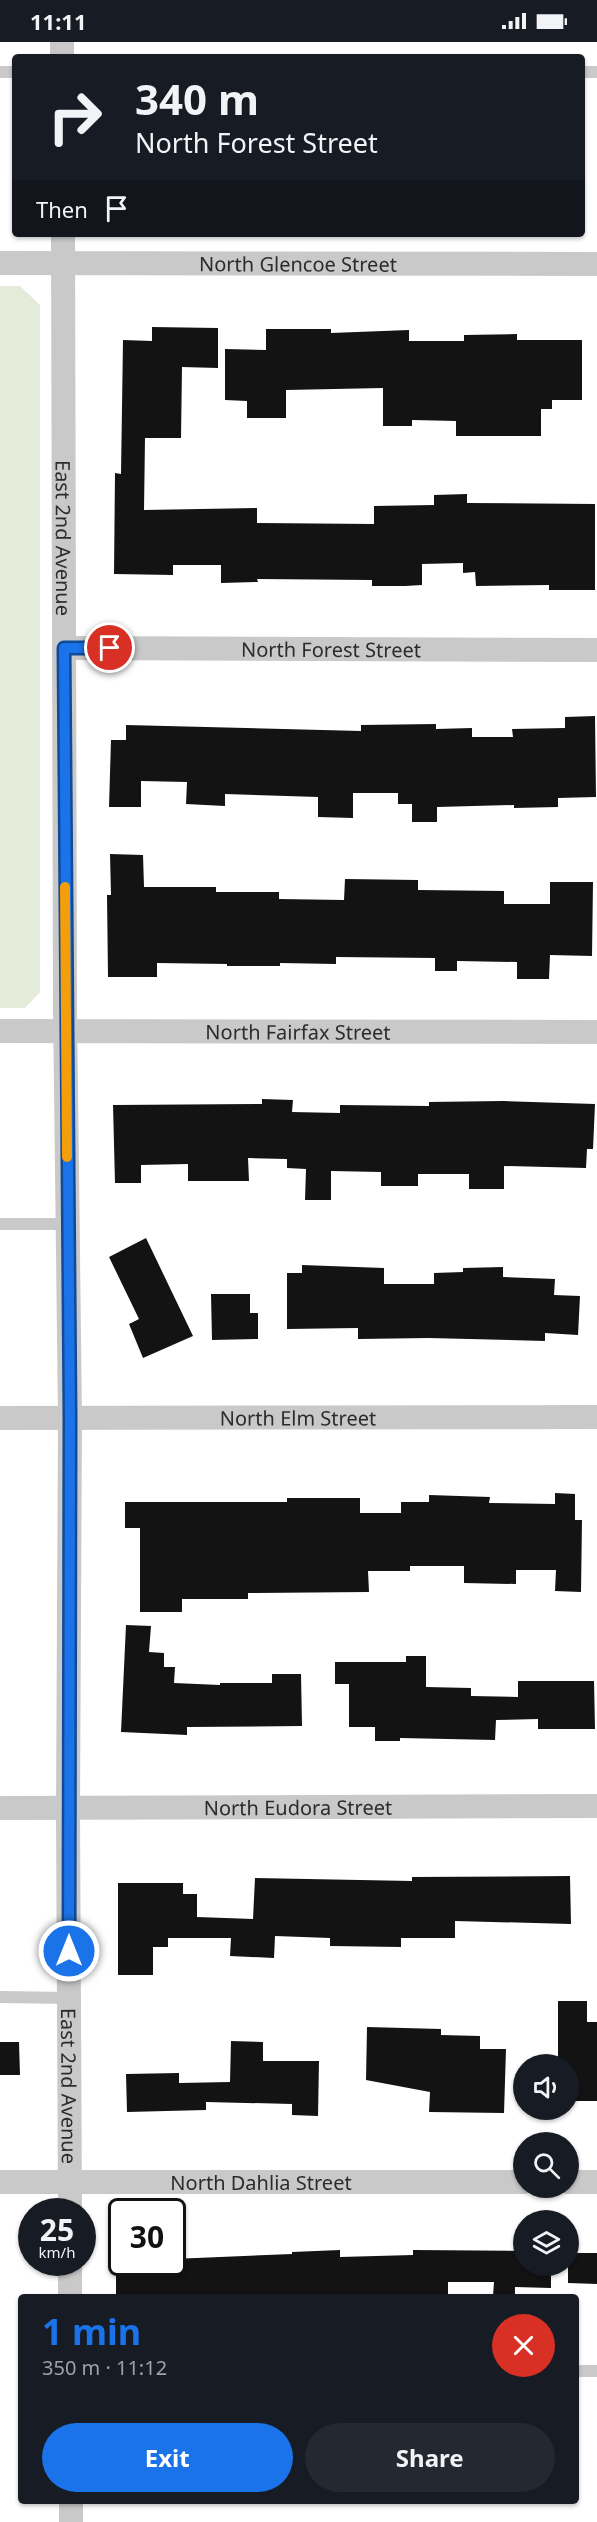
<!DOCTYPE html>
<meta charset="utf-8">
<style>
body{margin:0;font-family:"Noto Sans",sans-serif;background:#242831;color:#f1f3f6;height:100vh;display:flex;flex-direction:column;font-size:22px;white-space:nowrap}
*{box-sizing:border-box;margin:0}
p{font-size:20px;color:#9ea1a6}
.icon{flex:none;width:33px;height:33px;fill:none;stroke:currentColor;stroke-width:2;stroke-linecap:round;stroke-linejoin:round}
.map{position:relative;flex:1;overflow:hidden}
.panel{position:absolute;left:18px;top:2252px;width:561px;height:210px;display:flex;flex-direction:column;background:#171b24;border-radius:6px;box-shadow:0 2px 4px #0004}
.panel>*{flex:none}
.banner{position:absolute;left:12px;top:12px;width:573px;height:183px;border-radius:6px;box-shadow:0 2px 4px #0004;background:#171b24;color:#f1f3f6;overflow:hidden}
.tools{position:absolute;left:513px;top:2012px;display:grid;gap:12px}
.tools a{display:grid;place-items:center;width:66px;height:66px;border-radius:50%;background:#171b24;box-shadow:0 2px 4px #0004;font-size:30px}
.speed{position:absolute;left:18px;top:2156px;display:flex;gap:12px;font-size:30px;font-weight:700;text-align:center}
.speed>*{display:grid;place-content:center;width:78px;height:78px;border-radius:50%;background:#171b24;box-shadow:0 2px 4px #0004;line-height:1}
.speed small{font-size:15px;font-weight:400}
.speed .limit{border:3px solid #111;border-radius:9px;background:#fff;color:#111}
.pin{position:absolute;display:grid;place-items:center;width:51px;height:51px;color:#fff;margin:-26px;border:3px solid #fff;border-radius:50%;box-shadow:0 2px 6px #0007}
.me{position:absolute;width:66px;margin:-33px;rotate:0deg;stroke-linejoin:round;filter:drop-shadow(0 0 4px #0008)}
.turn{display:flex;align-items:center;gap:21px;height:126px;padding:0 24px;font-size:27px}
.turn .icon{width:78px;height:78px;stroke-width:2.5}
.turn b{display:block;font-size:42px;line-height:51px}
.then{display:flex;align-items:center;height:57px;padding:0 24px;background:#0003;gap:12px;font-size:22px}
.round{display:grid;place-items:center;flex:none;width:63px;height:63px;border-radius:32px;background:#242831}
.summary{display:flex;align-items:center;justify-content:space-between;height:102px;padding:0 24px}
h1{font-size:36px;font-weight:700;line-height:45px;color:#1a73e8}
.primary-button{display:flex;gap:12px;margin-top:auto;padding:12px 24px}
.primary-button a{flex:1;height:69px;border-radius:36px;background:#1a73e8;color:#fff;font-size:24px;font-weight:700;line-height:69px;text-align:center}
.primary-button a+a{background:#242831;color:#f1f3f6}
.status{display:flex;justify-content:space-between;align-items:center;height:42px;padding:0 30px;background:#171b24;direction:ltr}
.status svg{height:16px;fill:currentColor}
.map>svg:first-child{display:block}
.green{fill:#e5ebd9}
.building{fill:#131313}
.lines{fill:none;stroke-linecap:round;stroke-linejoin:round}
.service{stroke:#c9c9c9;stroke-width:12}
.minor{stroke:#c9c9c9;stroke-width:24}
.route-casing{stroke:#114b97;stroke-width:15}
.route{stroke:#1a73e8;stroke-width:10}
.slow{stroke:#f59e0b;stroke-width:10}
.labels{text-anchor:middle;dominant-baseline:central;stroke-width:6;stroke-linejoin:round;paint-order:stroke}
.street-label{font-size:20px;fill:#2c2c2c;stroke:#fff}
</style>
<div class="status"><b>11:11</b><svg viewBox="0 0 49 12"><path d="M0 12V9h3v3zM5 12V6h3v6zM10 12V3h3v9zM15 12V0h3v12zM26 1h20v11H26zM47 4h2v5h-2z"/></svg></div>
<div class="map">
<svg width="597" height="2480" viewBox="0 0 597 2480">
<rect width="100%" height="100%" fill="#fff"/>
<path class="green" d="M0,244H20L40,263V950L25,966H0Z"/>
<path class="building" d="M152,285L218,286V326L182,325L181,396H145L144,468L257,466V481L374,482V464L434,463V453L467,452V461L595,462V548H549V543L476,544L475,530L463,531V521L422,522V543L405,544H372V538L257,537L258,540L221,541V523H173V533L114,532L115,431L121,432L123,298L152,299Z
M266,287H331V291L409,288V299H464V293L517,292V298H582V358H552V367H541V394H456V379L412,378V384H383V346L286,348V376H247V359L225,358V307L266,308Z
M595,674L596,755L558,756V765L514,766V763L437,765V780H412V762H398V751H353V776L318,775V755L225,752V764L186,762L187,740L141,739V765H109L111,698H126V683L361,689V683L436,682V687L472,686V695H513L512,687L565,686V675Z
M110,812L143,813L144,845H216V850H279V857L344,858L345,837L418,838V848L504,849V862H550V840H593L592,914L550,913L549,937H517V920L457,919V929H435V916L336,915V922L280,921V924H227V922L157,921V935H108L107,853H111Z
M262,1057L293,1058L292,1070L340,1071V1063L429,1064V1060L503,1059L595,1062L593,1107H587L586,1126L504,1124V1147H469V1132H418V1144H381V1130L331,1129V1158H305L306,1127L287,1126V1117L248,1116L249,1139H188V1122L141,1123V1141H115L113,1063L262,1062Z
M146,1196L193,1294L143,1316L129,1282L139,1277L109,1215Z
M302,1223L384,1226V1242H434V1231L463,1230V1226L503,1225V1235L555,1237L554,1253L580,1254L578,1293L545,1291V1299L429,1296L358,1297V1286L287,1287V1231H302Z
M211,1252H250V1271H258V1297L212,1298Z
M555,1451L575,1452V1478H582L581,1550L555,1549L556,1528H516V1542L464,1541V1524H410V1529H368L369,1550L248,1551V1557H182V1570H140V1486H125V1460H287V1456H360V1471H401V1460H429V1453L490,1455L489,1461L555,1462Z
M126,1583L151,1584L149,1610L164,1611V1625H175L174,1641L220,1643V1641H272V1632H301L302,1684L187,1685V1693L121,1690Z
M406,1614H426V1645L471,1646V1654L518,1655V1639H594L595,1687H538V1677L496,1678L495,1698L400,1696V1699H375V1685H349V1642H335V1620H406Z
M570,1834L571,1882L455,1879V1896H401V1905L330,1904V1896L275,1894L274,1916L230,1914L231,1896H168V1905H153V1933H118V1841H183V1852H197V1875L253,1877L255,1836L412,1839V1835Z
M558,1959H587V1980H597V2059H568V2022H558Z
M367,1985L441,1987V1993L480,1994V2007H506L504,2071L429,2070L430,2050L366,2038Z
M231,1999L263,2000V2019H319L318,2074L292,2073V2062L206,2060V2068L127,2070L126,2032L179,2031V2041L230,2040Z
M0,2000H19L20,2033H0Z
M340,2208V2215L413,2213V2208L524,2209V2223H551V2246L515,2245V2254H493L494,2240H448V2254H294V2252L226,2254H116V2232H130V2220H172V2217L292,2212V2210Z
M568,2211H597V2242L568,2241Z"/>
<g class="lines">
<path class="service" d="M0,30H15
M582,30H597
M0,1182H68
M0,1955L69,1956
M576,2329H597"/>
<g class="minor">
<path d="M62,0V15"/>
<path id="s1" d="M63,192L65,964L70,1376L68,1767L70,2169"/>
<path id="s2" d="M0,221L597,222"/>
<path id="s3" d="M64,606L597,608"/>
<path id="s4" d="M0,989L597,990"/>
<path id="s5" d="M0,1376L597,1375"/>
<path id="s6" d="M0,1766L597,1764"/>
<path id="s7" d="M0,2140H524"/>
<path d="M568,2140H597"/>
<path d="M70,2220V2254"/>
<path d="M71,2458V2480"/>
</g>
</g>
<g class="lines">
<g class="route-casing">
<path id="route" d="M69,1909L70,1376L64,606H110"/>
</g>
<use href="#route" class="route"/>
<path class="slow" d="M65,845L67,1115"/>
</g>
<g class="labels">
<g class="street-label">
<text stroke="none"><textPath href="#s2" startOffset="298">North Glencoe Street</textPath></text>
<text stroke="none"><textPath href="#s1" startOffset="304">East 2nd Avenue</textPath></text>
<text stroke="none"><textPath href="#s3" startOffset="267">North Forest Street</textPath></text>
<text stroke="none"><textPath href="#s4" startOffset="298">North Fairfax Street</textPath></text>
<text stroke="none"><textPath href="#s5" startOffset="298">North Elm Street</textPath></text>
<text stroke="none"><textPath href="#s6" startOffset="298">North Eudora Street</textPath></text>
<text stroke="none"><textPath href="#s1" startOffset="1852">East 2nd Avenue</textPath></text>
<text stroke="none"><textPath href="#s7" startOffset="261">North Dahlia Street</textPath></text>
</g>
</g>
</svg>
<div class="tools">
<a><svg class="icon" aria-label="sound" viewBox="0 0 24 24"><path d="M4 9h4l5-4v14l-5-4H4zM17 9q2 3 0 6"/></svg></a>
<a><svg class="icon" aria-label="search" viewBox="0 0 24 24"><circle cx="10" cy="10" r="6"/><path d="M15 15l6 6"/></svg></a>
<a><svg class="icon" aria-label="layers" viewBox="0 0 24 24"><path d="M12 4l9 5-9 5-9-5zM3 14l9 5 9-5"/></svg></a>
</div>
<div class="speed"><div>25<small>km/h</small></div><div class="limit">30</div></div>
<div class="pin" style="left:110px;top:606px;background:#d93025"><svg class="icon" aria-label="arrive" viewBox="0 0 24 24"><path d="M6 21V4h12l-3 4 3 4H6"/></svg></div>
<svg class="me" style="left:69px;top:1909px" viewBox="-20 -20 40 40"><circle r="17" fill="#1a73e8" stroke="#fff" stroke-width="3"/><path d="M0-11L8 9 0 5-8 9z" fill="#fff"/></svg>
<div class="banner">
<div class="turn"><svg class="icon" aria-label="right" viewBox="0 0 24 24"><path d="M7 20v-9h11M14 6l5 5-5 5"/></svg><div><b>340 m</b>North Forest Street</div></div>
<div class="then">Then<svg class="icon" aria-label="arrive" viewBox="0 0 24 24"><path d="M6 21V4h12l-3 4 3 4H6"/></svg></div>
</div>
<section class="panel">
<div class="summary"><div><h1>1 min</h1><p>350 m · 11:12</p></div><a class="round" style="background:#d93025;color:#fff"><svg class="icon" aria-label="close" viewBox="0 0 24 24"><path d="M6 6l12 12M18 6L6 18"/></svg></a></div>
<div class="primary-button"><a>Exit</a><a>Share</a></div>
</section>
</div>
